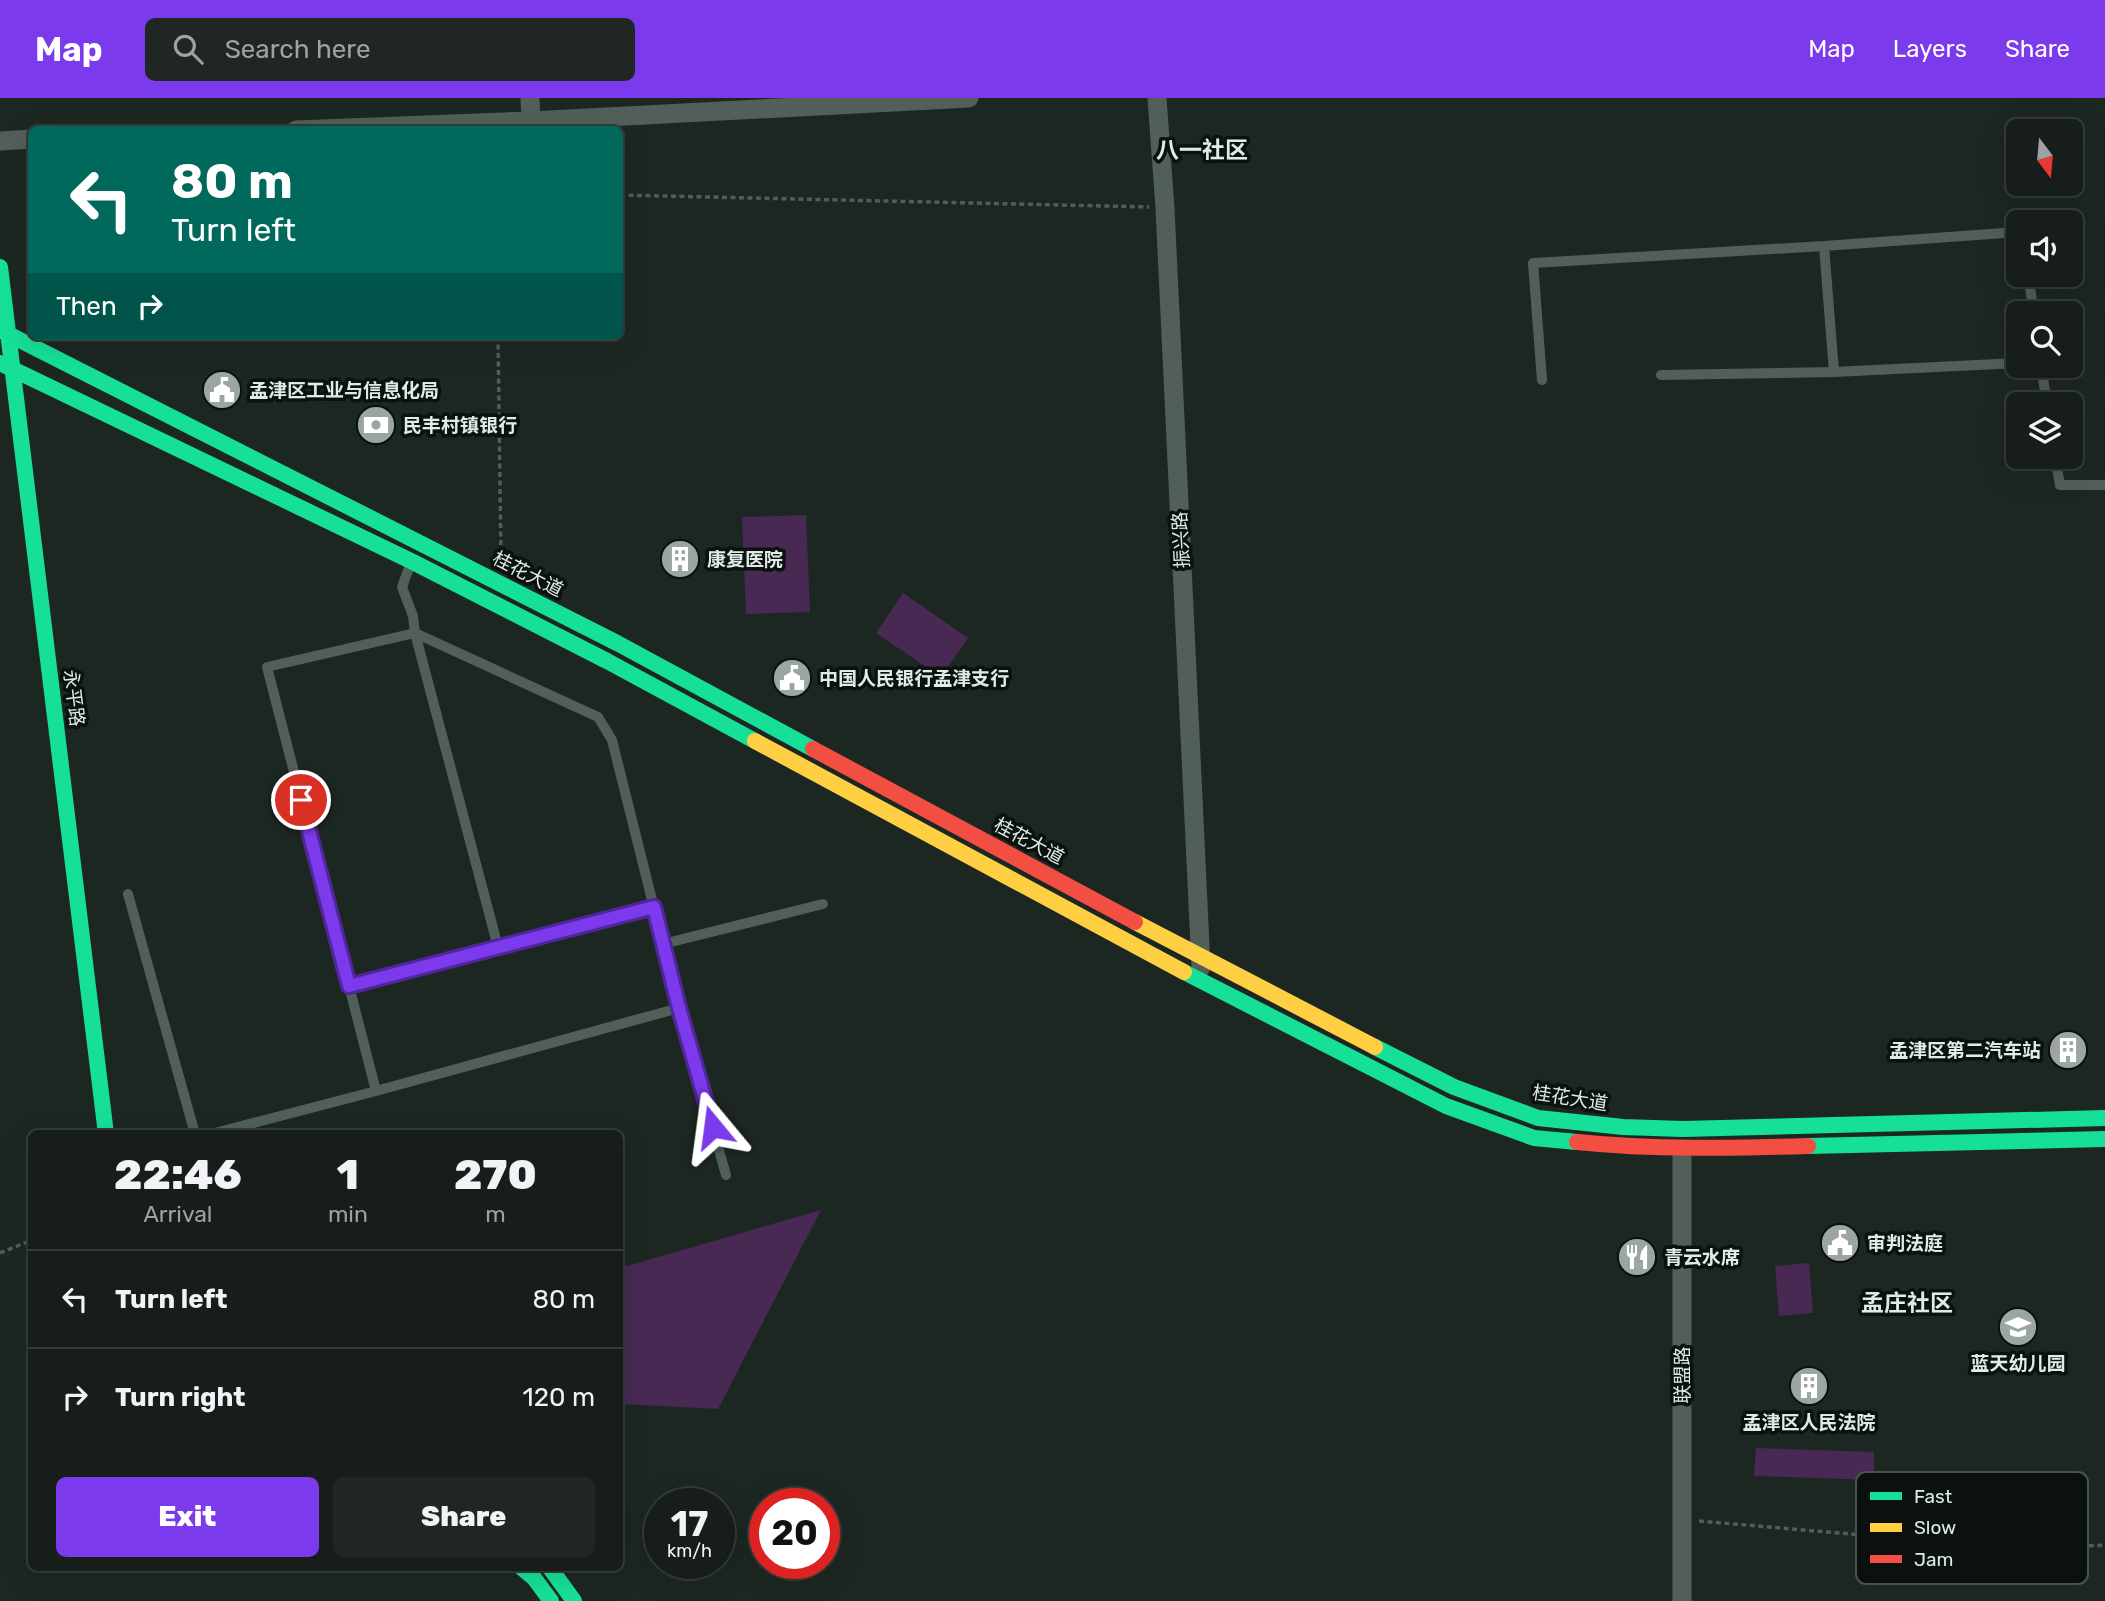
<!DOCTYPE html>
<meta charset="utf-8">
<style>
body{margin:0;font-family:Rubik,"Noto Sans SC",sans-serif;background:#1f2623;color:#f1f3f6;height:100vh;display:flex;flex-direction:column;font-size:26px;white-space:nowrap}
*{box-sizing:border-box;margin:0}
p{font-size:23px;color:#9ea2a2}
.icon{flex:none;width:38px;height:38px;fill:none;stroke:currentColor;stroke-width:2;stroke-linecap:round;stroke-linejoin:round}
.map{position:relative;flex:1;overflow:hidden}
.panel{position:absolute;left:28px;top:1032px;width:595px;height:441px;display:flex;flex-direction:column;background:#161d1a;border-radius:10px;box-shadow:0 7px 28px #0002,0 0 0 2px #353b39}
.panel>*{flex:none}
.guide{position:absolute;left:28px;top:28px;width:595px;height:214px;border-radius:10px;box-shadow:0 7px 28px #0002,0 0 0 2px #353b39;background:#00695c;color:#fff;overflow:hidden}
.needle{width:46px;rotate:164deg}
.tools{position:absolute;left:2006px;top:21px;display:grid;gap:14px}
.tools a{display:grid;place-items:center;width:77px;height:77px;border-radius:10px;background:#161d1a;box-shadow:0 7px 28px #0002,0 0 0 2px #353b39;font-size:35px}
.speed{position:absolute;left:644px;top:1390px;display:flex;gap:14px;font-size:35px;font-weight:700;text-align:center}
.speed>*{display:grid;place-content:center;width:91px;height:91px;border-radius:50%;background:#161d1a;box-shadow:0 7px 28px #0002,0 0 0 2px #353b39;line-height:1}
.speed small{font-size:18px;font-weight:400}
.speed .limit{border:10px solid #d22;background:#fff;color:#111}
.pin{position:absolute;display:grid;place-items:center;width:60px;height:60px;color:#fff;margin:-30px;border:4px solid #fff;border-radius:50%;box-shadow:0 2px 7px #0007}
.me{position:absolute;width:77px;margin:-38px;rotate:344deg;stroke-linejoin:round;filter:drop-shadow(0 0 5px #0008)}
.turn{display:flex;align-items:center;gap:24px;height:147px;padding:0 28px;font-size:32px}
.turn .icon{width:91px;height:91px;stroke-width:2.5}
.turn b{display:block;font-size:49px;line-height:60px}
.then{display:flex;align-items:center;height:66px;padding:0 28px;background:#0003;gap:14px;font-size:26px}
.eta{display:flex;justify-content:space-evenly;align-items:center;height:119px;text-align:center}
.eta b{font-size:42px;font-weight:800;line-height:49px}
.cta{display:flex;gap:14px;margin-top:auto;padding:14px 28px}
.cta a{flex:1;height:80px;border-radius:10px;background:#7c3aed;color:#fff;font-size:28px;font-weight:800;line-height:80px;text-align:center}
.cta a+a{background:#1f2623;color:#f1f3f6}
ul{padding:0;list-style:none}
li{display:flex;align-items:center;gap:21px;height:98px;padding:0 28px;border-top:2px solid #353b39}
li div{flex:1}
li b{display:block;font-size:26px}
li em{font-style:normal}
header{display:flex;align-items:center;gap:42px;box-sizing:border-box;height:98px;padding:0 35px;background:#7c3aed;color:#fff}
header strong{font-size:33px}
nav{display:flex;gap:38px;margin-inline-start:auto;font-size:24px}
.search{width:490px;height:63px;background:#1f2623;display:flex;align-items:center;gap:18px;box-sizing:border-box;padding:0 24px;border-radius:10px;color:#9ea2a2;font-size:26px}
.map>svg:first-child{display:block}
.green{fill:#472954}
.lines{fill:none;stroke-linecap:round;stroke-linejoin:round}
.path{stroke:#535d58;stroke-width:3.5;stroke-dasharray:5 3.5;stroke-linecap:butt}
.lane{stroke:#525f59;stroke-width:10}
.street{stroke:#525f59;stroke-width:19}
.fast{stroke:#16e098;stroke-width:16}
.slow{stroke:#ffcf43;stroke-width:16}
.jam{stroke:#f24e42;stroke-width:16}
.route-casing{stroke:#51269a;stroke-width:18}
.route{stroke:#7c3aed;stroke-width:12}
.labels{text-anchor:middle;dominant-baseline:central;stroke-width:7;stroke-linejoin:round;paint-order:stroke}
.poi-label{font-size:19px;font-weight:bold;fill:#e0ebe6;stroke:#0a110e;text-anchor:start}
.street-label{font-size:19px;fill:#e0ebe6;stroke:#0a110e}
.quarter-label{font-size:23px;font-weight:bold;fill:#e0ebe6;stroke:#0a110e}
.key{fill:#0a110e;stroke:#4a524f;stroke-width:2}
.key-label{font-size:19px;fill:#e0ebe6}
</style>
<header>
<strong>Map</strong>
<div class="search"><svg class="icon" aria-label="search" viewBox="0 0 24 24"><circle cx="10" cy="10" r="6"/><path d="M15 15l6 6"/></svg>Search here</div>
<nav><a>Map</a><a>Layers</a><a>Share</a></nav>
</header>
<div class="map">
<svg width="2105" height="1503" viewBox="0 0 2105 1503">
<rect width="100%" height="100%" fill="#1d2722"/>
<path class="green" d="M806,417L810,514L746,516L742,419Z
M903,495L968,540L941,579L876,535Z
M821,1112L718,1311L620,1306V1170Z
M1809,1165L1813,1215L1779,1218L1775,1168Z
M1756,1350L1874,1354V1382L1754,1378Z"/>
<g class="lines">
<path class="path" d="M620,97L1149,109
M498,238L501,461
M0,1155L32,1142
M1699,1423L2025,1451L2105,1447"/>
<path class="lane" d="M1824,148L1834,274L2018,265
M2028,177L2034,215
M2041,268L2047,306
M1661,277L1834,274
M1542,282L1533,165L1824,148L2018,134
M2055,359L2060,387H2105
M410,467L402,489L413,518L415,535L267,569L376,993L679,910L612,642L598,619L415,535
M415,535L498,849L654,809
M128,796L195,1036
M663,846L823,806
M349,888L498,849
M679,910L726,1077
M211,1036L376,993"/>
<path class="street" d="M1157,0L1165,110L1201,869
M531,23L969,0
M296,32L531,23L530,0
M0,43L32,41
M1682,1051V1503"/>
<path class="fast" d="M0,169L106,1036
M0,232L617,545L813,651
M0,265L411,463L607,563L755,643
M1184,874L1446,1008L1534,1040L1577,1044
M1375,949L1454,989L1538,1020L1623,1029L1683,1031L2105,1020
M1808,1048L2105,1041
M522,1470L534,1480L551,1503
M550,1470L574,1503"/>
<path class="slow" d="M755,643L1184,874
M1135,824L1375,949"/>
<path class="jam" d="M813,651L1135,824
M1577,1044C1655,1052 1731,1050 1808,1048"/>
</g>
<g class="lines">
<g class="route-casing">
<path id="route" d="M301,702L349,888L654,809L679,910L713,1029"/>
</g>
<use href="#route" class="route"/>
</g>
<defs>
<g id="civic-disc" transform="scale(2.0125)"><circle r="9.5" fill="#9ca6a1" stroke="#0a110e"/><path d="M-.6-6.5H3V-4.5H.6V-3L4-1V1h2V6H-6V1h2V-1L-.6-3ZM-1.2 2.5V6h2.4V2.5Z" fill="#fff"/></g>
<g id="bank-disc" transform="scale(2.0125)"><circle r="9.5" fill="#9ca6a1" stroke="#0a110e"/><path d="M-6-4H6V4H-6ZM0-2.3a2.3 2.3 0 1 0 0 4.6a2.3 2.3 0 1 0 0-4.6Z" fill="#fff"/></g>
<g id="building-disc" transform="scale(2.0125)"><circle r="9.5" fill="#9ca6a1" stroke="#0a110e"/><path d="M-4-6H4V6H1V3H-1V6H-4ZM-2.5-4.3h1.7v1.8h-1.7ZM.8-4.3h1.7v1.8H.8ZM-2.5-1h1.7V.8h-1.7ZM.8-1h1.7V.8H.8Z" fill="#fff"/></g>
<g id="restaurant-disc" transform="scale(2.0125)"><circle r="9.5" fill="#9ca6a1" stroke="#0a110e"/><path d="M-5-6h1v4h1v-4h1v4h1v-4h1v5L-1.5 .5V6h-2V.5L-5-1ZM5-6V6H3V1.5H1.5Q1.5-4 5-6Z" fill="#fff"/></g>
<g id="school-disc" transform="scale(2.0125)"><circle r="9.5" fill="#9ca6a1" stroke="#0a110e"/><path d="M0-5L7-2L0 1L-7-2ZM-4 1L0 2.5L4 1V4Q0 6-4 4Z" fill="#fff"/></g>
</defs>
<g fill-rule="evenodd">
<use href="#civic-disc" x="222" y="292"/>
<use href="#bank-disc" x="376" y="327"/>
<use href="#building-disc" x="680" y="461"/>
<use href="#civic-disc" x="792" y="580"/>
<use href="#building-disc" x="2068" y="952"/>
<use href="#civic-disc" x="1840" y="1145"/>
<use href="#restaurant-disc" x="1637" y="1159"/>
<use href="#school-disc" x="2018" y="1229"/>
<use href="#building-disc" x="1809" y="1288"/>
</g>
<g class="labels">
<g class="poi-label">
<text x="249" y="292">孟津区工业与信息化局</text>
<text x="403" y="327">民丰村镇银行</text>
<text x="707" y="461">康复医院</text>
<text x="819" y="580">中国人民银行孟津支行</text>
<text x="2041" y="952" text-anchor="end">孟津区第二汽车站</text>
<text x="1867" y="1145">审判法庭</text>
<text x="1664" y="1159">青云水席</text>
<text x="2018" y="1265" text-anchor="middle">蓝天幼儿园</text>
<text x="1809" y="1324" text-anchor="middle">孟津区人民法院</text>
</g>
<g class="street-label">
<text transform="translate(1181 442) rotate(-93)">振兴路</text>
<text transform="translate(528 476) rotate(27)">桂花大道</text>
<text transform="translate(74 600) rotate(83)">永平路</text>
<text transform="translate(1029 743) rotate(28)">桂花大道</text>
<text transform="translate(1570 1000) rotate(9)">桂花大道</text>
<text transform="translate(1682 1277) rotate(-90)">联盟路</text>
</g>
<g class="quarter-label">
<text x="1202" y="52">八一社区</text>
<text x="1907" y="1205">孟庄社区</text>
</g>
</g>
<rect x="1856" y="1374" width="232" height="112" rx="10" class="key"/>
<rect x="1870" y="1394" width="32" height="8" fill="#16e098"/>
<rect x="1870" y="1425" width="32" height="9" fill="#ffcf43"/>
<rect x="1870" y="1457" width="32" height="8" fill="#f24e42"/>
<g class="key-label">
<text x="1914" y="1405">Fast</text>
<text x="1914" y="1436">Slow</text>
<text x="1914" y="1468">Jam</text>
</g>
</svg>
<div class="tools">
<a><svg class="needle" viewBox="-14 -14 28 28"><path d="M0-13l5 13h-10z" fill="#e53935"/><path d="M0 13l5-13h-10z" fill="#9ea2a2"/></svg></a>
<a><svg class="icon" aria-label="sound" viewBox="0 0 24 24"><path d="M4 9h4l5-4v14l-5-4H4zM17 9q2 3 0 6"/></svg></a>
<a><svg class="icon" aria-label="search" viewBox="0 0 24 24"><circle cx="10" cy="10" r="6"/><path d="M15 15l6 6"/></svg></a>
<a><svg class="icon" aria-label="layers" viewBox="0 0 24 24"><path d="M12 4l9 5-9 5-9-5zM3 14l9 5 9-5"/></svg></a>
</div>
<div class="speed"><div>17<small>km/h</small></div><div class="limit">20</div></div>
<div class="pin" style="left:301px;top:702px;background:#d93025"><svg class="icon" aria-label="arrive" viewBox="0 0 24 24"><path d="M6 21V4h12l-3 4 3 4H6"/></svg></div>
<svg class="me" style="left:713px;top:1029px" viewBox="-20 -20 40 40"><path d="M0-17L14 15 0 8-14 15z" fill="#7c3aed" stroke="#fff" stroke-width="4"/></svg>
<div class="guide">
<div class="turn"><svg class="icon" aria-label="left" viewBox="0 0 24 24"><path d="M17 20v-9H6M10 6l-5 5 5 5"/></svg><div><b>80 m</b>Turn left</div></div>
<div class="then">Then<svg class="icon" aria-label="right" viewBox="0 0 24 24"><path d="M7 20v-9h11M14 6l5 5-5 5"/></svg></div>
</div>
<section class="panel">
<div class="eta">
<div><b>22:46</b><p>Arrival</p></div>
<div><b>1</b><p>min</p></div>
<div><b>270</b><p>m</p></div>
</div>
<ul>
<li><svg class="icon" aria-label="left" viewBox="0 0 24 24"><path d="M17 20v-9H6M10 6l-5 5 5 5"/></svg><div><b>Turn left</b></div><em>80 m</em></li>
<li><svg class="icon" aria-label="right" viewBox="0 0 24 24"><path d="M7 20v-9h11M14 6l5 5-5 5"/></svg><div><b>Turn right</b></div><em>120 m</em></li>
</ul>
<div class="cta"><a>Exit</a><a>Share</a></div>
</section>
</div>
